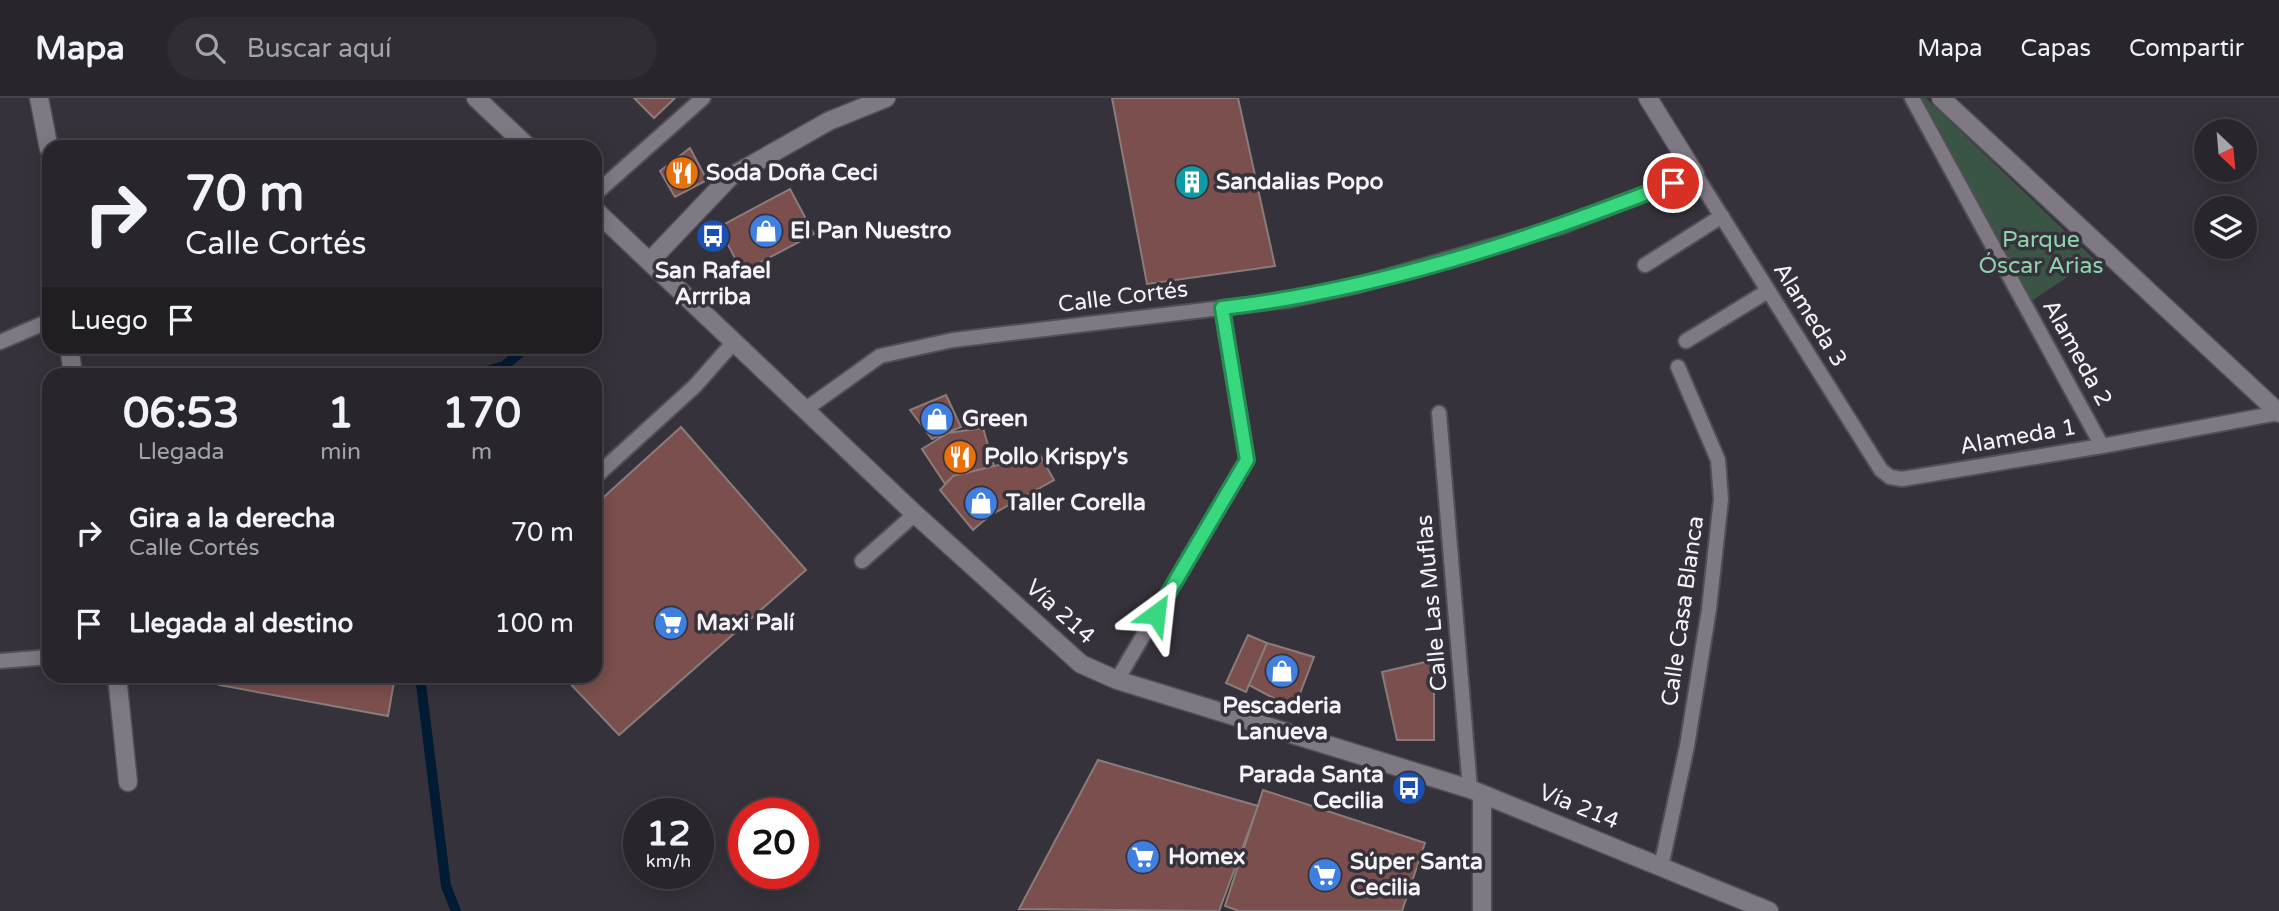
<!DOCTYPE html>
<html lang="es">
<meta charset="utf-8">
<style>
body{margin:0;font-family:"Varela Round",sans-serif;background:#302e34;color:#f1f3f6;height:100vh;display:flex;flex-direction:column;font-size:26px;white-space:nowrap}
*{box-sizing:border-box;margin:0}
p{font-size:23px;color:#a5a5a9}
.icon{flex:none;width:38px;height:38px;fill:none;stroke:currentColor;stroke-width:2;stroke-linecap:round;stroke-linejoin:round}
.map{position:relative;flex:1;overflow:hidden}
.drawer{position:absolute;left:42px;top:270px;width:560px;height:315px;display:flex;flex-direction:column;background:#28262c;border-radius:21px;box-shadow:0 4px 18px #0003,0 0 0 2px #444348}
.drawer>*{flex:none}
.banner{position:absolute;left:42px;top:42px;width:560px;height:214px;border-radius:21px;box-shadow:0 4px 18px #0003,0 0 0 2px #444348;background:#28262c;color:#f1f3f6;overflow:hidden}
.needle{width:46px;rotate:154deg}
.buttons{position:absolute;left:2194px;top:21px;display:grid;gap:14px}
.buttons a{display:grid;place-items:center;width:63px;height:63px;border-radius:50%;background:#28262c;box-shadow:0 4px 18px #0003,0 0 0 2px #444348;font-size:35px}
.speed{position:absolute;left:623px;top:700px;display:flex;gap:14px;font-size:35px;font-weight:700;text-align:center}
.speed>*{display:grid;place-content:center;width:91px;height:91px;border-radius:50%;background:#28262c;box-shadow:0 4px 18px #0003,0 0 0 2px #444348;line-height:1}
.speed small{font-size:18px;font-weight:400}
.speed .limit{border:10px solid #d22;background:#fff;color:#111}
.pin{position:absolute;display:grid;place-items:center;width:60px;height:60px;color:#fff;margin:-30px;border:4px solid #fff;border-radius:50%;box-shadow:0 2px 7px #0007}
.me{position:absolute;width:77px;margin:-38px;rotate:30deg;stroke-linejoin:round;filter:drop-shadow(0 0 5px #0008)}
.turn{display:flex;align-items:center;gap:24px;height:147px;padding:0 28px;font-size:32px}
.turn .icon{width:91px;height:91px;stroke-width:2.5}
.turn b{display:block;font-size:49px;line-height:60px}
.then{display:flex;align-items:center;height:66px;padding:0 28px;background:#0003;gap:14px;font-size:26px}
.eta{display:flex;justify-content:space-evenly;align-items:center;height:119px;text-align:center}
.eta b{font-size:42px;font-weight:700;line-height:49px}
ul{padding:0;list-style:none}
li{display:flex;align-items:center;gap:21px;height:91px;padding:0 28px}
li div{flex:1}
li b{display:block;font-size:26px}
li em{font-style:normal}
header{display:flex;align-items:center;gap:42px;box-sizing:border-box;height:98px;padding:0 35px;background:#28262c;border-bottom:2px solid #444348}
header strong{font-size:33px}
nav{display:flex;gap:38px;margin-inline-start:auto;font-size:24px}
.search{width:490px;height:63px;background:#302e34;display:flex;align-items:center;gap:18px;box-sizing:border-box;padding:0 24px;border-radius:38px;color:#a5a5a9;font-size:26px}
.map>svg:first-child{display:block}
.green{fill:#3a5445}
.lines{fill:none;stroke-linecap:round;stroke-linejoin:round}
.stream{stroke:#001b33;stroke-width:10}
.building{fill:#7b4f4d;stroke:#897c7a;stroke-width:2}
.service-casing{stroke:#524e55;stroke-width:18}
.minor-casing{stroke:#524e55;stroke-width:21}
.secondary-casing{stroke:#524e55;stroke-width:21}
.service{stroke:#7e7983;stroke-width:14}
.minor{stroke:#7e7983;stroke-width:18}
.secondary{stroke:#7e7983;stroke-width:18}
.route-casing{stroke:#248c53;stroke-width:18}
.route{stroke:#37d880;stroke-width:12}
.labels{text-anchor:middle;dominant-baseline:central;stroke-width:7;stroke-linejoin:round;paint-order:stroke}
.poi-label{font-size:23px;font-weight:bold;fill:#f5f2f8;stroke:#36323b;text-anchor:start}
.park-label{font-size:23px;fill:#8dd4ad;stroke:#36323b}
.street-label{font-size:23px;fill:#f5f2f8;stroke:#36323b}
</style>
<header>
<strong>Mapa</strong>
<div class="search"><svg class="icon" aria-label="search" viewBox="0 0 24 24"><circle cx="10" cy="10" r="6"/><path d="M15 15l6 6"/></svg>Buscar aquí</div>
<nav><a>Mapa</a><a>Capas</a><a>Compartir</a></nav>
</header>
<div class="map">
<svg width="2279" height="813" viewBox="0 0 2279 813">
<rect width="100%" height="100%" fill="#36323b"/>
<path class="green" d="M1922,0H1926L2094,161L2030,204Z"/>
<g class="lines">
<path class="stream" d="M477,276L504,268L528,248
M420,578L446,788L456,813"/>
</g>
<path class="building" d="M634,0H675L654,20Z
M1112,0H1238L1275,168L1147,186Z
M690,50L707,82L675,99L660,73Z
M790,91L814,136L742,174L719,129Z
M946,297L961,329L932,341L910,312Z
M681,329L806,472L619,637L563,578H595V407Z
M983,330L994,368L953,378L945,386L922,351L948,335Z
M1040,357L1054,382L989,418L973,432L940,392L953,378Z
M1248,537L1267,545L1246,594L1226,585Z
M1267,545L1314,559L1294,611L1249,587Z
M1434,562V642H1397L1382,574Z
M219,578H395L388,618L219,587Z
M1098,662L1258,708L1219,813L1019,811Z
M1263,692L1425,745L1402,813H1239L1225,808Z"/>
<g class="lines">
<g class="service-casing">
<path id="service" d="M1912,0L2102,348
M595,96L703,0
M1645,167L1722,118
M1686,243L1768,193
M0,244L49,223
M806,311L880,258L953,242L1289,202L1355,188L1562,128L1695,76L1881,372L1890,379L1902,381L2102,348L2278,315
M1439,315L1470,691
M595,379L695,288L733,245
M862,463L915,416
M0,563L49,559
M1117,582L1247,362L1222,210
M1661,769L1687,648L1709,511L1721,401L1718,362L1678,269"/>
</g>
<g class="minor-casing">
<path id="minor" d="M39,0L49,51
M1648,0L1695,76
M1941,0L2279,315
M650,163L730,79L829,23L886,0
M69,248L73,276
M117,578L128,684
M1482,696V813"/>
</g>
<g class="secondary-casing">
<path id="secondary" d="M476,0L528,49
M595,112L915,416L1081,566L1117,582L1470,691L1769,813"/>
</g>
<use href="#service" class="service"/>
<use href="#minor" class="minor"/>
<use href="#secondary" class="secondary"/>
</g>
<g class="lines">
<g class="route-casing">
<path id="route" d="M1156,516L1247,362L1222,210C1377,192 1528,142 1673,85"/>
</g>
<use href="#route" class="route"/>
</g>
<defs>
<g id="restaurant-disc" transform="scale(1.75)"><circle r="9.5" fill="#e8710a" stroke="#36323b"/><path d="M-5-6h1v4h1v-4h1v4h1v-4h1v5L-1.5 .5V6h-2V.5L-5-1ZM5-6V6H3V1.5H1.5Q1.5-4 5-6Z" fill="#fff"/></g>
<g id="building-disc" transform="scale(1.75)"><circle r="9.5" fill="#0f9aa8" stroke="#36323b"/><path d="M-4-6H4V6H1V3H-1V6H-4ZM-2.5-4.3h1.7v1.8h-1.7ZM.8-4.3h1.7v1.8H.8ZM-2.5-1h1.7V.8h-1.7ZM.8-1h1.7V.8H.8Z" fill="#fff"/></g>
<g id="shop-disc" transform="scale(1.75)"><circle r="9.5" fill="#3f7fe0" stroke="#36323b"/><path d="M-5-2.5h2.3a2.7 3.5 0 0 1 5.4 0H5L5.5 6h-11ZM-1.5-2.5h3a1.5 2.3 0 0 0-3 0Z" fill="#fff"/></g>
<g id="bus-disc" transform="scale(1.75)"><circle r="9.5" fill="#1a4fb4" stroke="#36323b"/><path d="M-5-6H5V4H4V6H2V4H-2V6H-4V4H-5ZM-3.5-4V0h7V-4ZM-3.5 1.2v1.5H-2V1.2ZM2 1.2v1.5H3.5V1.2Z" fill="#fff"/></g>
<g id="supermarket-disc" transform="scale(1.75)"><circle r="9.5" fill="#3f7fe0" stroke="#36323b"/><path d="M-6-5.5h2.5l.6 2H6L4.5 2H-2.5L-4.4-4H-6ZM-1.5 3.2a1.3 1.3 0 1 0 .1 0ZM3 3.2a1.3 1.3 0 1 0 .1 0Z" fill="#fff"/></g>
</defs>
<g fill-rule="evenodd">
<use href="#restaurant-disc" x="682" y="75"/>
<use href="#building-disc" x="1192" y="84"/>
<use href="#shop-disc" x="766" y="133"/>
<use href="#bus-disc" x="713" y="138"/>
<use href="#shop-disc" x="937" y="321"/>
<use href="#restaurant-disc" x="960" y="359"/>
<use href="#shop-disc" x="981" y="405"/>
<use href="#supermarket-disc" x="671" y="525"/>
<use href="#shop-disc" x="1282" y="573"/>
<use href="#bus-disc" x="1409" y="690"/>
<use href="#supermarket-disc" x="1143" y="759"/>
<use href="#supermarket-disc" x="1325" y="777"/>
</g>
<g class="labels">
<g class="poi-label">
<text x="706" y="75">Soda Doña Ceci</text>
<text x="1216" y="84">Sandalias Popo</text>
<text x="790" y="133">El Pan Nuestro</text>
<text x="713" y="173" text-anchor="middle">San Rafael<tspan x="713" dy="26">Arrriba</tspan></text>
<text x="962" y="321">Green</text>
<text x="984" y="359">Pollo Krispy's</text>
<text x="1006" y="405">Taller Corella</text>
<text x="696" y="525">Maxi Palí</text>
<text x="1282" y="608" text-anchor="middle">Pescaderia<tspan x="1282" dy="26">Lanueva</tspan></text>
<text x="1384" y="677" text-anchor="end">Parada Santa<tspan x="1384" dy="26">Cecilia</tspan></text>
<text x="1168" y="759">Homex</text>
<text x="1350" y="764">Súper Santa<tspan x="1350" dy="26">Cecilia</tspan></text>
</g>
<g class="park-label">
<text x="2041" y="142">Parque<tspan x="2041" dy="26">Óscar Arias</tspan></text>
</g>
<g class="street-label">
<text transform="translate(1123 199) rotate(-7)">Calle Cortés</text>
<text transform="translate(1810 217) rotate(58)">Alameda 3</text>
<text transform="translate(2077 255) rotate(61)">Alameda 2</text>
<text transform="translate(2018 339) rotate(-10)">Alameda 1</text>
<text transform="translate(1432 505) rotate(-95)">Calle Las Muflas</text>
<text transform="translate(1683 513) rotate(-82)">Calle Casa Blanca</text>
<text transform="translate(1060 514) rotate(42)">Vía 214</text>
<text transform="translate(1579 709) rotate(22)">Vía 214</text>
</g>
</g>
</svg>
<div class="buttons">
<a><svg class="needle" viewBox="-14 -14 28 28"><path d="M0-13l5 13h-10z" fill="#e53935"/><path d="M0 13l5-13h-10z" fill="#a5a5a9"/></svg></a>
<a><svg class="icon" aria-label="layers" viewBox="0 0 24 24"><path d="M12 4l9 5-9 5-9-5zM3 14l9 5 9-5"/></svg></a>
</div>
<div class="speed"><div>12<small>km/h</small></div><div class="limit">20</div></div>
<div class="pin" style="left:1673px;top:85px;background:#d93025"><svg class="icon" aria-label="arrive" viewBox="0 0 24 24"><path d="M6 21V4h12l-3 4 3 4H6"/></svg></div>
<svg class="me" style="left:1156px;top:516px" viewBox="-20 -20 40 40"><path d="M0-17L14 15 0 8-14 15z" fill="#37d880" stroke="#fff" stroke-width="4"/></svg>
<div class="banner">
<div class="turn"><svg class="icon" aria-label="right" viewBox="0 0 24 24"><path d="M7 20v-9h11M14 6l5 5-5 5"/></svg><div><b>70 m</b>Calle Cortés</div></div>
<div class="then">Luego<svg class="icon" aria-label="arrive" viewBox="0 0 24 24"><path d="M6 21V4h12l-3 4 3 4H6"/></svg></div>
</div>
<section class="drawer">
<div class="eta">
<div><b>06:53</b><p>Llegada</p></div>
<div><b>1</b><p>min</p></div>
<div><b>170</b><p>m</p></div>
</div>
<ul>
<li><svg class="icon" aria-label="right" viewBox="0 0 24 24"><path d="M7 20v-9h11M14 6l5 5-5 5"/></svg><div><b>Gira a la derecha</b><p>Calle Cortés</p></div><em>70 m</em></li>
<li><svg class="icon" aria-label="arrive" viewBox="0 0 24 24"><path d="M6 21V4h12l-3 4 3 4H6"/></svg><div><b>Llegada al destino</b></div><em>100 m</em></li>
</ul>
</section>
</div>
